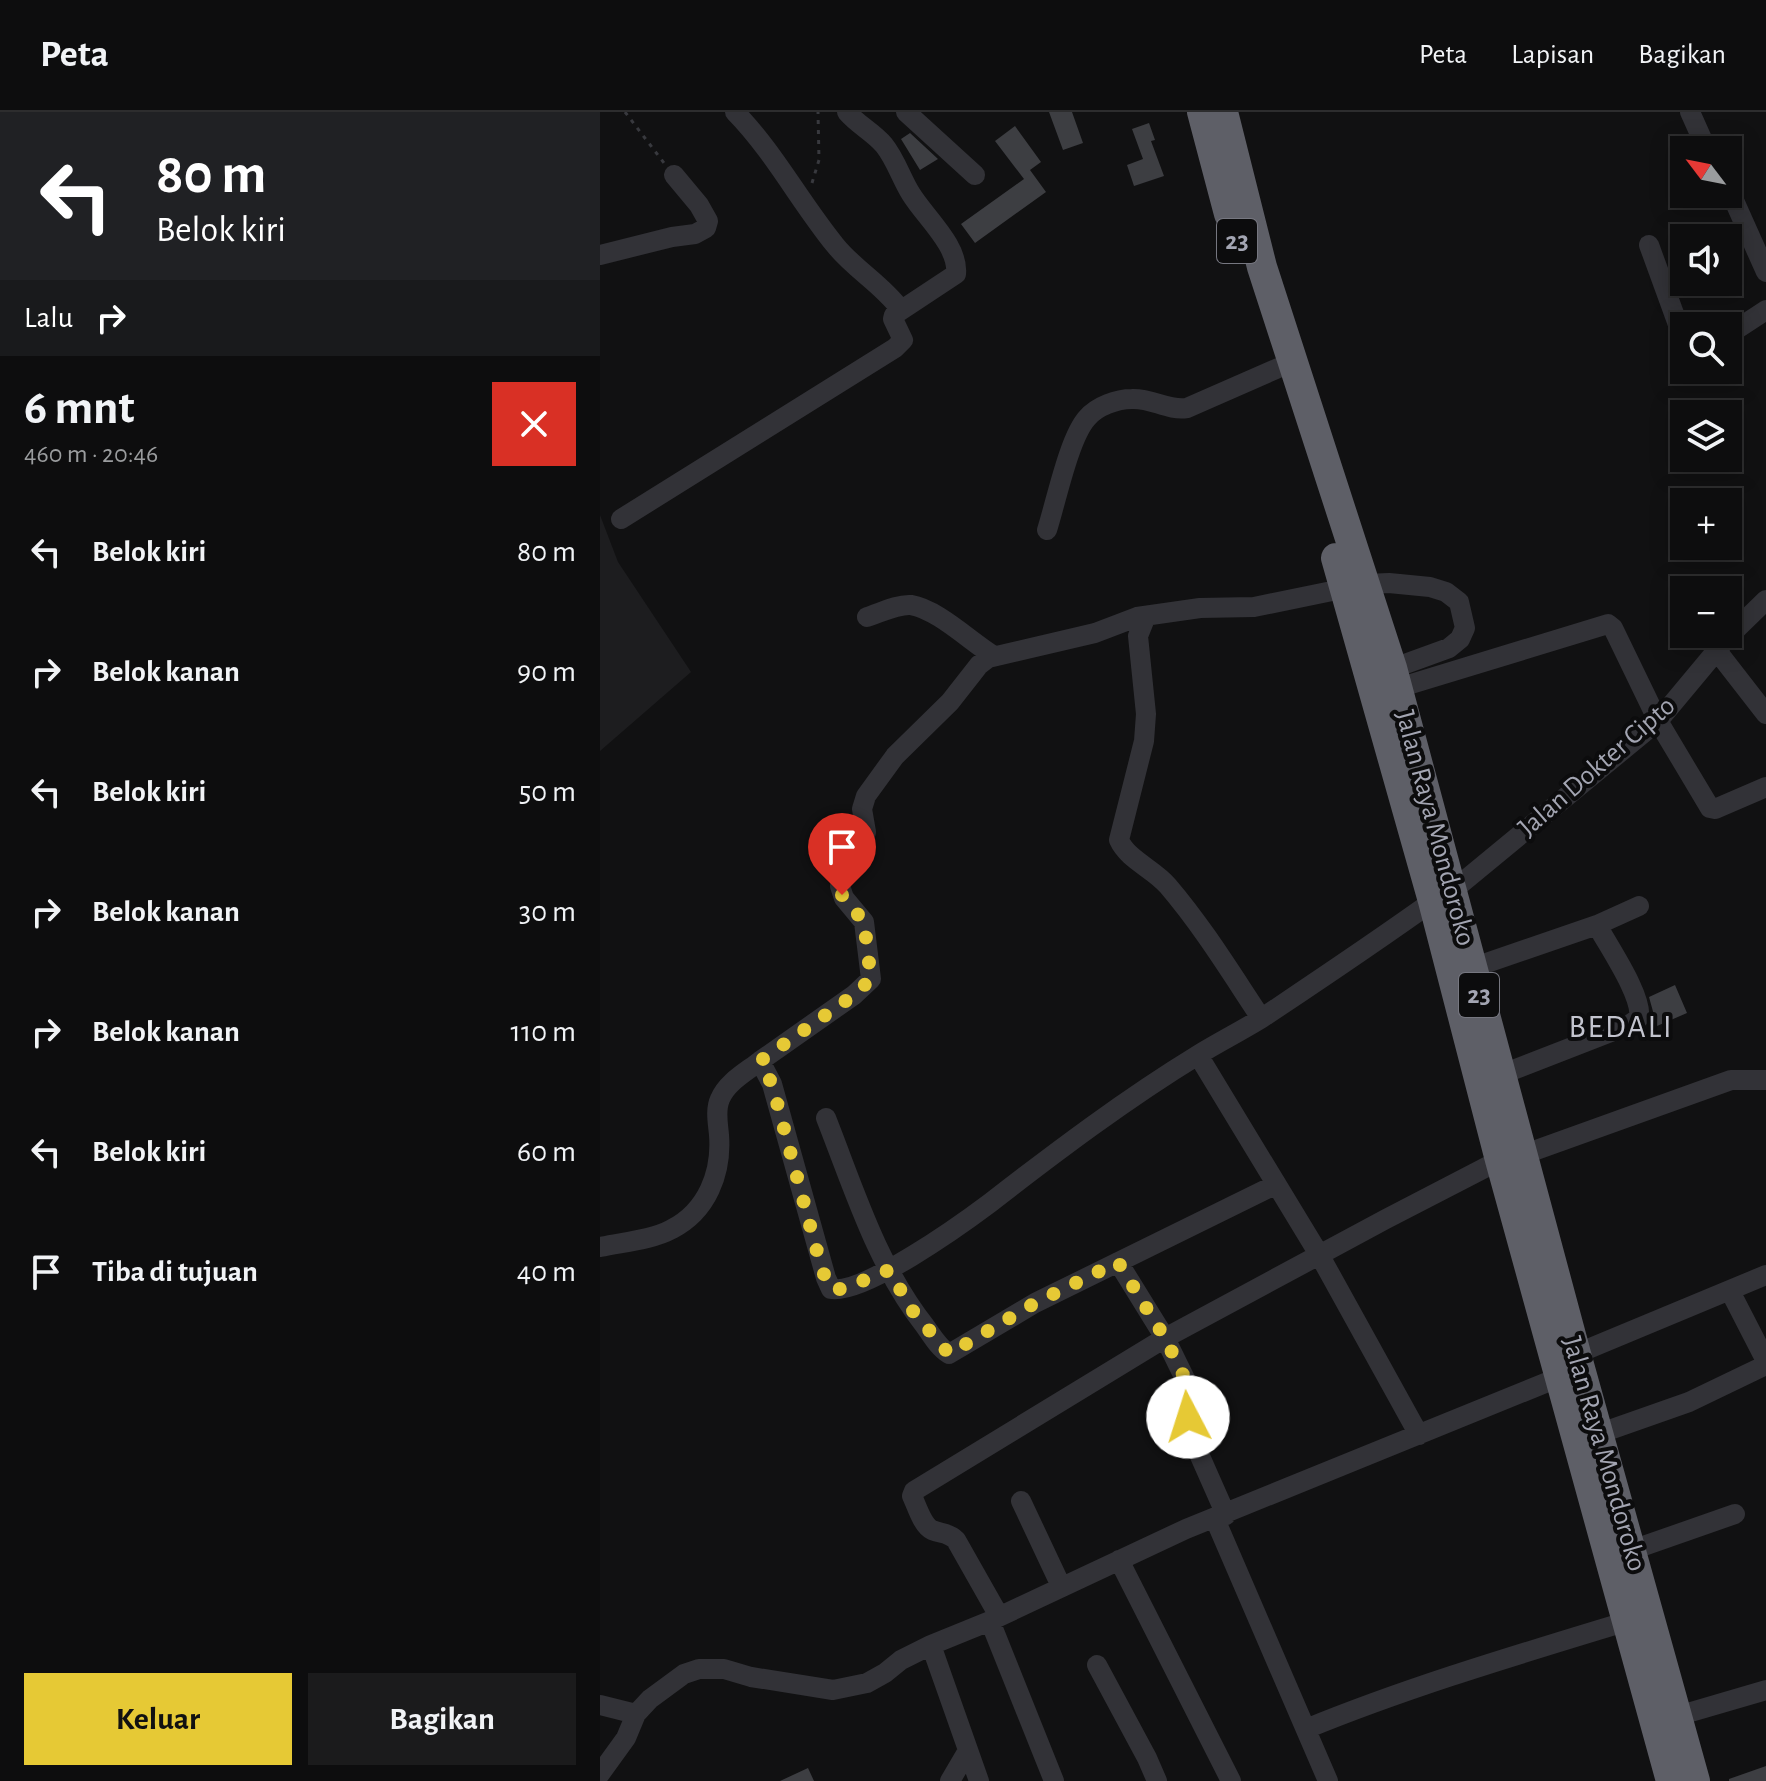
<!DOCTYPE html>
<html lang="id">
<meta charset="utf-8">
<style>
body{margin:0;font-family:"Alegreya Sans",sans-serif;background:#1b1b1c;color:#f1f3f6;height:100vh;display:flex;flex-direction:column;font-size:30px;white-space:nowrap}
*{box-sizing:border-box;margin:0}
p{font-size:26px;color:#9a9c9e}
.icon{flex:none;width:44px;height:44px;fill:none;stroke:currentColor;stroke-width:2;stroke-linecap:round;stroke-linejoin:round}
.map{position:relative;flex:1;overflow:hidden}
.drawer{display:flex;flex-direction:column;background:#0d0d0e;width:600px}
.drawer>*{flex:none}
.hud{background:#202124;color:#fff;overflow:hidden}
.needle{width:52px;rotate:302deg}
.fabs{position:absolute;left:1070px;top:24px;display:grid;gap:16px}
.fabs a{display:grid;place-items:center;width:72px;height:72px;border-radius:0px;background:#0d0d0e;box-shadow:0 4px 20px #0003,0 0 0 2px #2d2d2e;font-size:40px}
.pin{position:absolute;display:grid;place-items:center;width:68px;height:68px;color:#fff;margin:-82px -34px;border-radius:50% 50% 50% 0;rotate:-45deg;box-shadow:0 0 8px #0007}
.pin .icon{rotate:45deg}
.me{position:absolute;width:88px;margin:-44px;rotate:355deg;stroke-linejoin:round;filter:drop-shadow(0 0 6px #0008)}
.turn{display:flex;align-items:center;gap:28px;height:168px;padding:0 24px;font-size:36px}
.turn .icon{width:104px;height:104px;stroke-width:2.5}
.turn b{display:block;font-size:56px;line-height:68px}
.then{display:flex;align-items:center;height:76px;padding:0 24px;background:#0003;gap:16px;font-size:30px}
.round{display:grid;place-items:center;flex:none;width:84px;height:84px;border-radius:0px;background:#1b1b1c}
.head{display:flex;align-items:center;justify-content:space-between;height:136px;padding:0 24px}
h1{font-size:48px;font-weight:700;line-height:60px}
.cta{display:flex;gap:16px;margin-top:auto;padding:16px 24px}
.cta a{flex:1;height:92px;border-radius:0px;background:#e6c935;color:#111;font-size:32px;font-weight:700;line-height:92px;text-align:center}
.cta a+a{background:#1b1b1c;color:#f1f3f6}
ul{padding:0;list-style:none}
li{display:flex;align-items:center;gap:24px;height:120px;padding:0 24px}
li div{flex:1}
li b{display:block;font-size:30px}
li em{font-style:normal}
header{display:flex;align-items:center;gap:48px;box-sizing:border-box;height:112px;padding:0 40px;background:#0d0d0e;border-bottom:2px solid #2d2d2e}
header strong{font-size:38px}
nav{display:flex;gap:44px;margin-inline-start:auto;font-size:28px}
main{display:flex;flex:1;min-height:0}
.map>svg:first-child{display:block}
.built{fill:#1d1d1f}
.building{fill:#3d3e42}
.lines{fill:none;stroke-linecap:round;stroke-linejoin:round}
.path{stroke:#38393e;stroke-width:3;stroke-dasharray:4 6;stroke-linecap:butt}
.minor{stroke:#323237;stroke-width:20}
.highway{stroke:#5e5f67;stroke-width:30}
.route{stroke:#e6c935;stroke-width:14;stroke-dasharray:0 25.2}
.labels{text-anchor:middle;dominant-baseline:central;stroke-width:8;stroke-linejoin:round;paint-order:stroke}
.shield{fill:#0c0c0d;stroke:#767780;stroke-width:2}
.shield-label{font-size:26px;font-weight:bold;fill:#a3a5b2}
.street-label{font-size:28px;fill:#a3a5b2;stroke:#0c0c0d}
.quarter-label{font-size:32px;letter-spacing:2px;fill:#c3c4ce;stroke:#0c0c0d}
</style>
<header>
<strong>Peta</strong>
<nav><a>Peta</a><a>Lapisan</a><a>Bagikan</a></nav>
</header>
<main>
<section class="drawer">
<div class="hud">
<div class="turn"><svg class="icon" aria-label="left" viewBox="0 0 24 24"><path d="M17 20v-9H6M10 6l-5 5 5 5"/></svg><div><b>80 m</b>Belok kiri</div></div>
<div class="then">Lalu<svg class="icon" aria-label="right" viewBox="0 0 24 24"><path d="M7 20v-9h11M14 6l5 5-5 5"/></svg></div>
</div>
<div class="head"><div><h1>6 mnt</h1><p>460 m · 20:46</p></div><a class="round" style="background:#d93025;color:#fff"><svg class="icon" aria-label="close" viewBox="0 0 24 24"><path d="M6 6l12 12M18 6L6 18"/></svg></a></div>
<ul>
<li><svg class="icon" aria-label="left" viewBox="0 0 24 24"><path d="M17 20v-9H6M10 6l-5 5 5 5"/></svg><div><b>Belok kiri</b></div><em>80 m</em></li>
<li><svg class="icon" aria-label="right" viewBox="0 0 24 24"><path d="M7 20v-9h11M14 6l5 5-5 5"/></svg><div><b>Belok kanan</b></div><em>90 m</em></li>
<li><svg class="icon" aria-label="left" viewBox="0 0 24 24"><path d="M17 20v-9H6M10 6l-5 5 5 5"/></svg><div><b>Belok kiri</b></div><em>50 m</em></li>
<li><svg class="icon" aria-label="right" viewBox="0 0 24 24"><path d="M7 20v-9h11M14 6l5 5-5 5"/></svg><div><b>Belok kanan</b></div><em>30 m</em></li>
<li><svg class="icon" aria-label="right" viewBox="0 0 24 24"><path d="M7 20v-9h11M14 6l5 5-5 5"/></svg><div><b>Belok kanan</b></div><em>110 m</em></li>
<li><svg class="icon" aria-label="left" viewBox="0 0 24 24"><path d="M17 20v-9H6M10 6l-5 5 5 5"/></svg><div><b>Belok kiri</b></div><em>60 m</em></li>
<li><svg class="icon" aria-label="arrive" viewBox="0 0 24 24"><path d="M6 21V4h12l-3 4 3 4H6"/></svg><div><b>Tiba di tujuan</b></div><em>40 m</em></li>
</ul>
<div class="cta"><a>Keluar</a><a>Bagikan</a></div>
</section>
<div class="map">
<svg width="1166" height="1669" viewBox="0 0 1166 1669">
<rect width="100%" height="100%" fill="#111112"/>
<path class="built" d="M0,403L18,450L91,560L0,639Z"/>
<path class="building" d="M449,0H472L483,31L463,38Z
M549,11L555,28L551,29L564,64L534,74L527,53L543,47L532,17Z
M415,14L441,50L430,58L446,80L375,131L361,112L424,67L395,29Z
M310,21L338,47L320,58L301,27Z
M1075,873L1087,901L1057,914L1049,885Z
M1166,1654V1669H1129V1667Z
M208,1656L214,1669H180Z"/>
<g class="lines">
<path class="path" d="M25,0L64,51
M212,71L219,48L218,0"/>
<path class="minor" d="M135,0C174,40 200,90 235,133C255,158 282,172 301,198
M306,0L375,63
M1090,0L1107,38
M1128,75L1166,160
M1049,133L1084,229
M0,143L72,125L95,122L106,116L108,109L99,93L74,63
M1128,223L1166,198
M21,407L295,236L303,228L293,207L294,203L356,162C359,134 325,105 311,82C301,66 296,48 284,33C273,20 258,13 247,0
M447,418C456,390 469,326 487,306C497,294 517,287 532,287C552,286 568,299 587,296L692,250
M546,504L538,524L546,602L544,629L519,728C528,748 554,757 568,774C603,815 631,861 661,906
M267,505C280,501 297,492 311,493C337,497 371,530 394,544
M1117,539L1166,602
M798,576L1008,512L1013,516L1058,609L1110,696L1115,697L1166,675
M852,779L1058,609L1128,525L1166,488
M872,856L997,813L1039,794
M598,943L720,1144L819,1323
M160,949L254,883L271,867L264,810L244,786L240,774L244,760L262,733L266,720L262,697L266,684L295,644L350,590L379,553L388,546L495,521L537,505L600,496L654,495L766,472L789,471L830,475L846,480L859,490L865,516L860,527L849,536L783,560
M900,963L1029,913L1039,906C1043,884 1008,834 997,813
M226,1006C254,1077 277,1153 325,1214C332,1224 339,1236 349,1242L435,1191L675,1073
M922,1043L1131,968H1166
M0,1135C23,1130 52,1128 72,1117C107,1099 122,1061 119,1023C118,1011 115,998 120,987C127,970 146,960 160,949L172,972L226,1166L231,1177C263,1183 362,1112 390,1091C457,1039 526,987 598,943C619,930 641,919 662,906C719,868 777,829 833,789
M518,1150L565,1226L588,1273L590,1279L588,1317L626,1403
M1130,1179L1166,1249
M976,1242L1166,1163
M998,1322L1089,1290L1166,1253
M421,1389L461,1474
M615,1407L728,1669
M1032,1438L1135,1402
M519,1448L631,1669
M399,1504L356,1428C348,1420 341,1422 332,1418C322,1413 317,1394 312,1384L314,1379L565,1226L786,1107L900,1048
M390,1509L454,1669
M331,1533L390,1509L586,1417L960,1265
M497,1553L547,1646L557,1669
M0,1593L36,1602
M1067,1607L1166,1578
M706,1617C811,1574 920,1542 1028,1509
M0,1662L26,1626L36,1602L50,1587L84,1562L99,1557H124L151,1565L233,1578L267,1571L285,1561L301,1548L331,1533L379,1669
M350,1669L367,1640"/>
<path class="highway" d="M602,0L629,102
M623,0L662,155L792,556L976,1242L1095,1669
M736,446L833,789L900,1048L1071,1669"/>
</g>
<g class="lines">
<path class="route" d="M242,783L264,810L271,867L254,883L160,949L172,972L222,1158L231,1177H243L289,1158L312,1198L349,1242L435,1191L518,1150L565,1226L588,1273L590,1279L588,1305"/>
</g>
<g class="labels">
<g class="shield">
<rect x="617" y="107" width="40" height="44" rx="6"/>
<rect x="859" y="861" width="40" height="44" rx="6"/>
</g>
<g class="shield-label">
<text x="637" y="129">23</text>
<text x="879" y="883">23</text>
</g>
<g class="street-label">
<text transform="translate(997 655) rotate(-41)">Jalan Dokter Cipto</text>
<text transform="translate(835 716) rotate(75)">Jalan Raya Mondoroko</text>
<text transform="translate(1004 1342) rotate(74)">Jalan Raya Mondoroko</text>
</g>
<g class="quarter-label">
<text x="1021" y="915">BEDALI</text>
</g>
</g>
</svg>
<div class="fabs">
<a><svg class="needle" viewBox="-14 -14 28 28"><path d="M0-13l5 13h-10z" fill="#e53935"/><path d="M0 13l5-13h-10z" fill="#9a9c9e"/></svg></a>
<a><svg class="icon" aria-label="sound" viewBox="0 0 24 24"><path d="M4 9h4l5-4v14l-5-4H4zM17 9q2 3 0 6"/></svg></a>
<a><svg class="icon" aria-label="search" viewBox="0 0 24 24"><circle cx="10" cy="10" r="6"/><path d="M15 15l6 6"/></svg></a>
<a><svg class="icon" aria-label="layers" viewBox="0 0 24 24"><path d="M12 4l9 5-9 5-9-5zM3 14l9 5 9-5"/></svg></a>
<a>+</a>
<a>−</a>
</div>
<div class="pin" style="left:242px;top:783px;background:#d93025"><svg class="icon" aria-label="arrive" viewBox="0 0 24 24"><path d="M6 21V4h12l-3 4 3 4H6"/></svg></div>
<svg class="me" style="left:588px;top:1305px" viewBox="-20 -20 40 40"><circle r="19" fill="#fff"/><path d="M0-13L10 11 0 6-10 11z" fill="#e6c935"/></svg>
</div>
</main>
